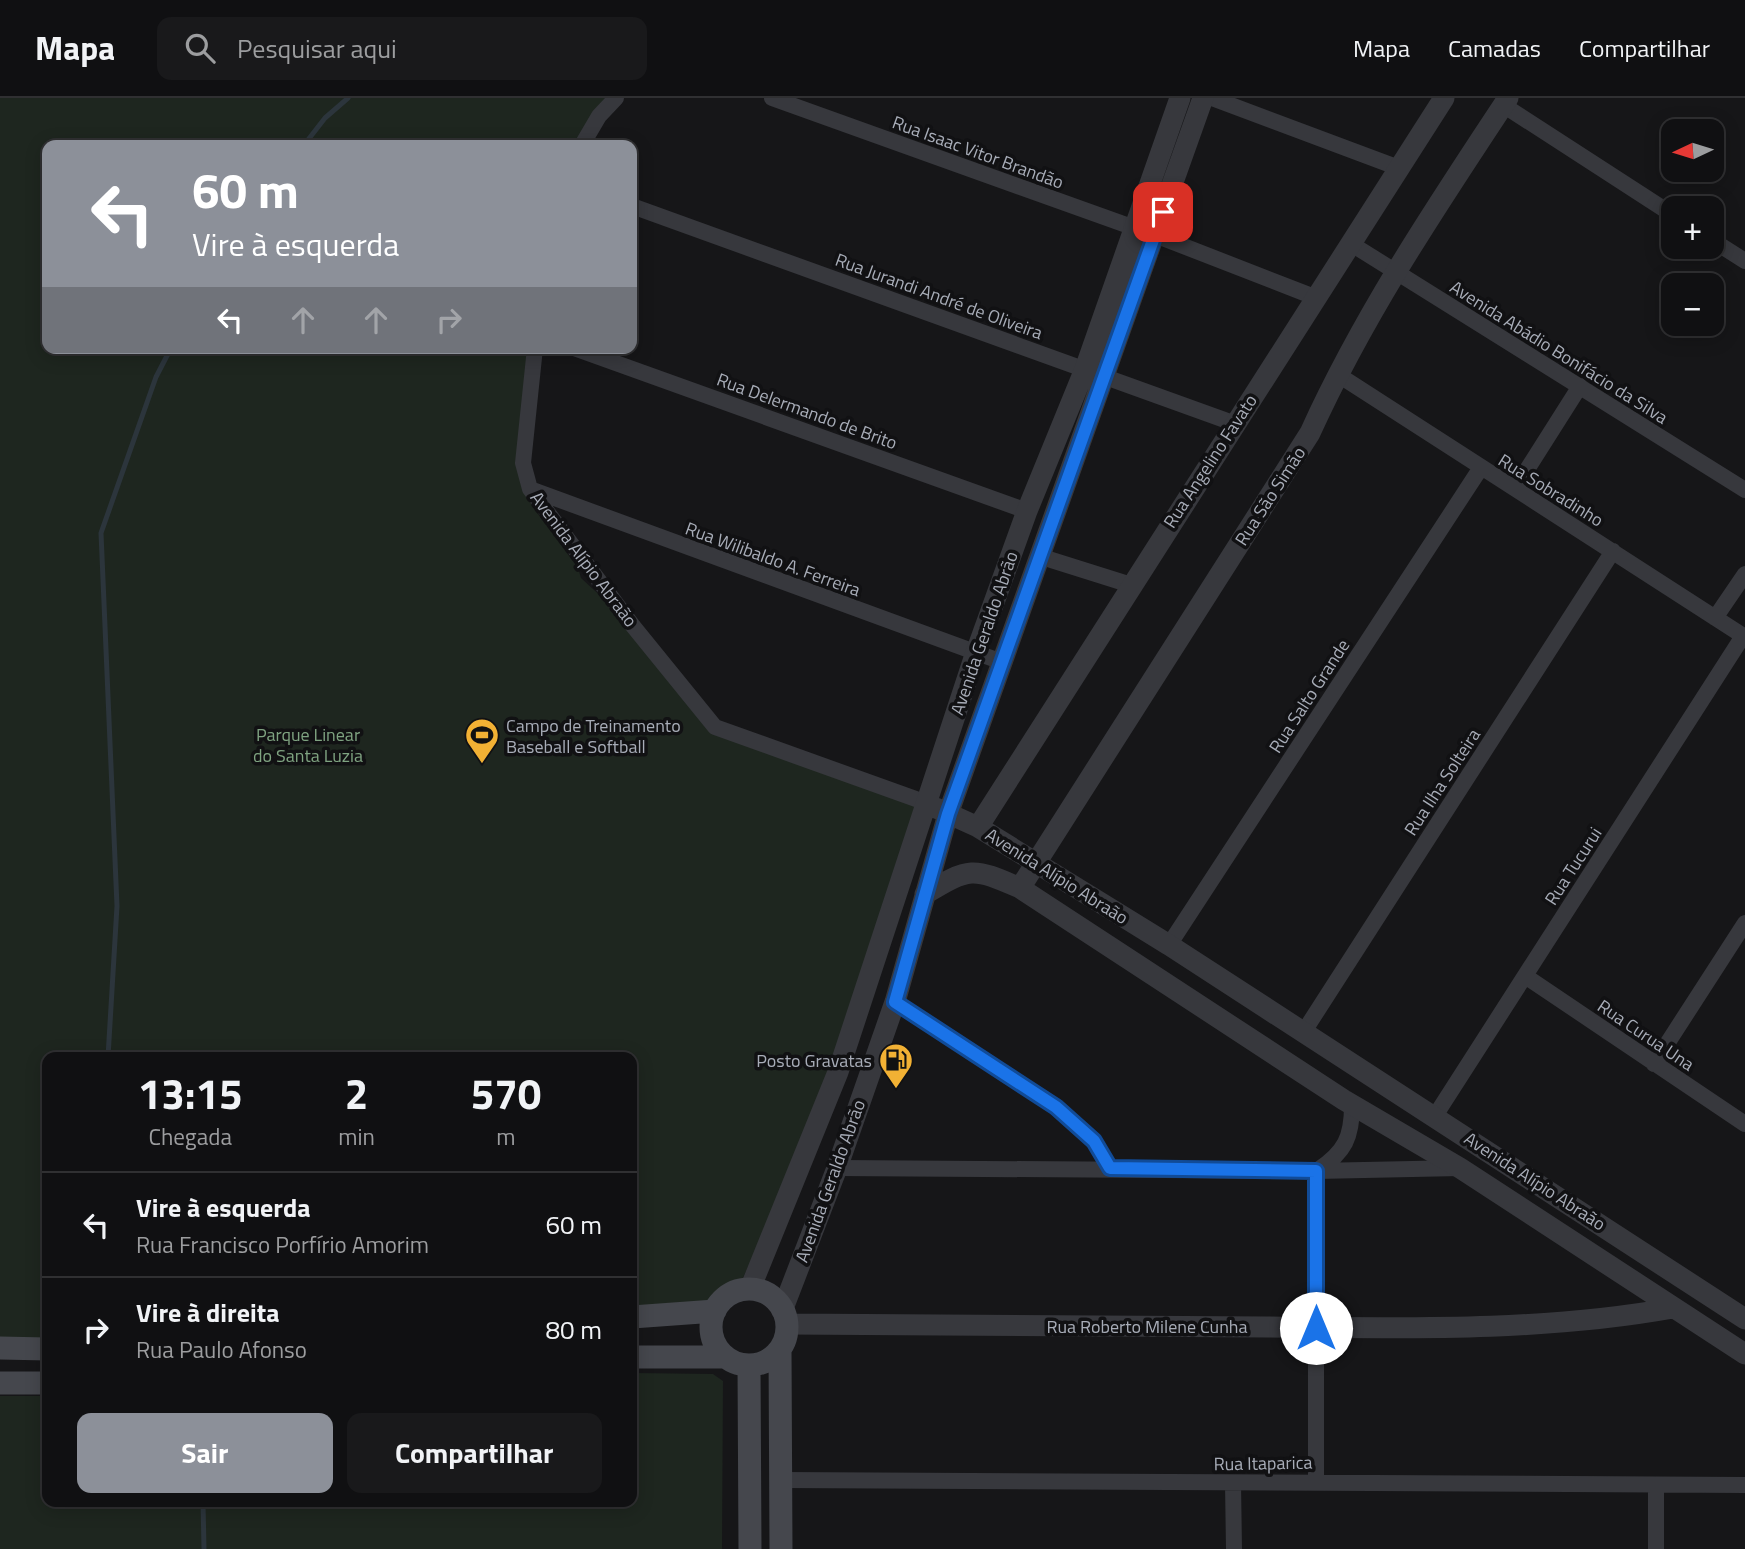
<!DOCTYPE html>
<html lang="pt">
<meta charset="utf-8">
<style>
body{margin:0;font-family:"Titillium Web",sans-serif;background:#19191b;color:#f1f3f6;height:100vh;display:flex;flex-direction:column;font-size:26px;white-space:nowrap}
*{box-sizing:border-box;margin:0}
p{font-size:23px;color:#9c9d9f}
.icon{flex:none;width:38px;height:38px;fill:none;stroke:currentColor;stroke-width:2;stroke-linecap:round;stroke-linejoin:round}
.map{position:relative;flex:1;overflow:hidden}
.drawer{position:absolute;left:42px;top:954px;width:595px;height:455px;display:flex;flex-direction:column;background:#101012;border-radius:14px;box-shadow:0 4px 18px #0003,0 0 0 2px #303032}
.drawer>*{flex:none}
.guide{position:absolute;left:42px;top:42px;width:595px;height:214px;border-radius:14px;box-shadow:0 4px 18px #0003,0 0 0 2px #303032;background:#8c9099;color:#fff;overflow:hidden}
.needle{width:46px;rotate:266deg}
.controls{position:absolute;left:1661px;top:21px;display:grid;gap:14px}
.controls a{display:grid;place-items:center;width:63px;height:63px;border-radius:14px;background:#101012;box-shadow:0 4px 18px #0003,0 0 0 2px #303032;font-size:35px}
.pin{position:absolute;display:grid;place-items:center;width:60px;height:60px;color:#fff;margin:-30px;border-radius:14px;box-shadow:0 4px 10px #0006}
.me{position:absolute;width:77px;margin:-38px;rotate:0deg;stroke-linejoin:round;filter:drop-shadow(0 0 5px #0008)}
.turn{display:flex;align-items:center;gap:24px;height:147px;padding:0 35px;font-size:32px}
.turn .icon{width:91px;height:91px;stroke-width:2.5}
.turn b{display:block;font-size:49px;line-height:60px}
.lanes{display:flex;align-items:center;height:66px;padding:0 35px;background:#0003;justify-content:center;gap:35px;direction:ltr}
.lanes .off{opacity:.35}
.eta{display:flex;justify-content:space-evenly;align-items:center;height:119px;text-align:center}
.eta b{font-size:42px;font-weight:700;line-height:49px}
.button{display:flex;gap:14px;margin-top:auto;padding:14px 35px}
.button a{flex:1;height:80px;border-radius:14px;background:#8c9099;color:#fff;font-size:28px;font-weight:700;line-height:80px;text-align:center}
.button a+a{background:#19191b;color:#f1f3f6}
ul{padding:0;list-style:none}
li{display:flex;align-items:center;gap:21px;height:105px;padding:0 35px;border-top:2px solid #303032}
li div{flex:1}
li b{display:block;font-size:26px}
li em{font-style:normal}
header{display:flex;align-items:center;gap:42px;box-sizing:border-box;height:98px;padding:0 35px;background:#101012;border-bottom:2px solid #303032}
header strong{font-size:33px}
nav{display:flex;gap:38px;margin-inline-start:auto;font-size:24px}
.search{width:490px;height:63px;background:#19191b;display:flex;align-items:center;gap:18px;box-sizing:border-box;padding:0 24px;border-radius:14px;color:#9c9d9f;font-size:26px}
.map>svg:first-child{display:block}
.green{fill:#1e261f}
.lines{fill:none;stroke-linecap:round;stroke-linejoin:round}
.stream{stroke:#2c353c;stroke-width:5}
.minor{stroke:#37383d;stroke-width:16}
.tertiary{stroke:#37383d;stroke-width:21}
.secondary{stroke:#45474d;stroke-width:23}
.route-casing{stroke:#114b97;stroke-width:18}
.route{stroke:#1a73e8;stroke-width:12}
.labels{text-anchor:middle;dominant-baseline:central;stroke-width:7;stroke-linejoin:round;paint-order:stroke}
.street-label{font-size:18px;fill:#a8adb8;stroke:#111113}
.poi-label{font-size:18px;fill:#a8adb8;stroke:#111113;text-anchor:start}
.park-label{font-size:18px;fill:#7fa381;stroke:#111113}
</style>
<header>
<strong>Mapa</strong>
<div class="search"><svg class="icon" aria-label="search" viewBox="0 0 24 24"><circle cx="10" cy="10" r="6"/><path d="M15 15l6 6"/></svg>Pesquisar aqui</div>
<nav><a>Mapa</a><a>Camadas</a><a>Compartilhar</a></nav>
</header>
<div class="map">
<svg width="1745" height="1451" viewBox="0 0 1745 1451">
<rect width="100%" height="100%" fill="#161618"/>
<path class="green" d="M0,0H616L582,47H47V250H535L523,365L535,412L578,470L581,480L633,528L715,629L927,705L838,974L741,1184L711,1208L632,1213V959H47V1251L0,1250Z
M632,1275L713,1276L723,1283L722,1451H0V1298H47V1404H632Z"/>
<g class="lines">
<path class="stream" d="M304,47L325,20L348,0
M108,959L117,808L101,435L156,279L171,250
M203,1404L204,1451"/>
<path class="minor" d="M772,0L1132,129
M1212,0L1399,70
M1503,7L1673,117
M582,47L599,18L616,0
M632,108L1233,325
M1155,137L1317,200
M1712,142L1745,163
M1353,147L1745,392
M535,250L523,365L530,391L633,528L715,629L927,705
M574,250L1027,413
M1337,276L1745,539
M1516,389L1580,288
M530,391L1002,564
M1042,459L1131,487
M1715,520L1745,476
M1169,847L1480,371
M1525,878L1745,1026
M895,904L1056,1009L1094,1043L1110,1071
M1303,935L1613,453
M1654,966L1745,825
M1435,1018L1743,538
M837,1070L1316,1073L1460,1070
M1318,1072C1345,1054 1352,1039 1352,1007
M1316,1073V1383
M782,1382L1745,1387
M1233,1385L1234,1451
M1656,1451V1389"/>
<path class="tertiary" d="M936,710L978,729L1169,847L1745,1221
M978,729C1132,485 1289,243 1444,0
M1020,790L1310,335C1364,216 1436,109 1508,0
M925,796C970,769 972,769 1020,790L1344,1002L1460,1070L1745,1256
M750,1191L838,974L975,557L1027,413L1085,271L1180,0
M782,1213L837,1070L895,904L948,716L1203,0
M787,1226C947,1227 1107,1228 1268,1229C1403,1230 1540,1234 1673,1210"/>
<path class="secondary" d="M711 1229a38 38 0 1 1 76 0a38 38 0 1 1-76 0Z
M632,1219L715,1213
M0,1250L47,1251
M780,1251L781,1451
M632,1259H725
M749,1267L750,1451
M0,1285H47"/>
</g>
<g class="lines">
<g class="route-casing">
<path id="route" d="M1163,114L948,716L895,904L1056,1009L1094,1043L1110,1070L1316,1073V1230"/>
</g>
<use href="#route" class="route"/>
</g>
<defs>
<g id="stadium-pin" transform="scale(1.75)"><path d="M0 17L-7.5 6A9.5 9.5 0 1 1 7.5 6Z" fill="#f2b134" stroke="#111113"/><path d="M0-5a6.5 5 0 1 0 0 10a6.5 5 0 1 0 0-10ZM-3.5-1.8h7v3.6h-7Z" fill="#111"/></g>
<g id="fuel-pin" transform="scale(1.75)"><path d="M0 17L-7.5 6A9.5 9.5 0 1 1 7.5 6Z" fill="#f2b134" stroke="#111113"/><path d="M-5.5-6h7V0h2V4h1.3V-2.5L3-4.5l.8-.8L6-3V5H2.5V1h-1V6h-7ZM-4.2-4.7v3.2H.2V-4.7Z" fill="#111"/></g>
</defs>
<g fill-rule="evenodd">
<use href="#stadium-pin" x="482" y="637"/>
<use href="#fuel-pin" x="896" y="962"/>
</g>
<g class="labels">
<g class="street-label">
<text transform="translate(978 54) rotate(20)">Rua Isaac Vitor Brandão</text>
<text transform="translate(939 198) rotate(20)">Rua Jurandi André de Oliveira</text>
<text transform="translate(1559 254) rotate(32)">Avenida Abádio Bonifácio da Silva</text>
<text transform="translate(807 313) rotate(20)">Rua Delermando de Brito</text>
<text transform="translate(1210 363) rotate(-57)">Rua Angelino Favato</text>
<text transform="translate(1551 392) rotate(32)">Rua Sobradinho</text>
<text transform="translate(1270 398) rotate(-57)">Rua São Simão</text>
<text transform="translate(584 461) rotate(53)">Avenida Alípio Abraão</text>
<text transform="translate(773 461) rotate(20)">Rua Wilibaldo A. Ferreira</text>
<text transform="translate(984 535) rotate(-71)">Avenida Geraldo Abrão</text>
<text transform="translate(1309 598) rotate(-57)">Rua Salto Grande</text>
<text transform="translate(1442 684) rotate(-57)">Rua Ilha Solteira</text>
<text transform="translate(1573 768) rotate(-57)">Rua Tucurui</text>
<text transform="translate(1057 778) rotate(32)">Avenida Alípio Abraão</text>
<text transform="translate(1646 937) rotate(34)">Rua Curua Una</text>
<text transform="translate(830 1083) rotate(-70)">Avenida Geraldo Abrão</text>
<text transform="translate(1535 1083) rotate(33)">Avenida Alípio Abraão</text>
<text x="1147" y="1228">Rua Roberto Milene Cunha</text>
<text transform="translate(1263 1365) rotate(-1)">Rua Itaparica</text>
</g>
<g class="poi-label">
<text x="506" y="627">Campo de Treinamento<tspan x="506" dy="21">Baseball e Softball</tspan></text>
<text x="872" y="962" text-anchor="end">Posto Gravatas</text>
</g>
<g class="park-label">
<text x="308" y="636">Parque Linear<tspan x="308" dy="21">do Santa Luzia</tspan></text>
</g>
</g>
</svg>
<div class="controls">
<a><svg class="needle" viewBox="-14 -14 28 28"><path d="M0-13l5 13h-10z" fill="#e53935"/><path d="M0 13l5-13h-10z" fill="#9c9d9f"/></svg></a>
<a>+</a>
<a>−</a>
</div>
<div class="pin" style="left:1163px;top:114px;background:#d93025"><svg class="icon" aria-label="arrive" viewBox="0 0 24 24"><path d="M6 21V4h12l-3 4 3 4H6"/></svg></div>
<svg class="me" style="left:1316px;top:1230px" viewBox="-20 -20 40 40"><circle r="19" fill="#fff"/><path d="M0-13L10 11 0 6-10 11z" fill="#1a73e8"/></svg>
<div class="guide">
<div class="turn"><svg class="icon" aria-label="left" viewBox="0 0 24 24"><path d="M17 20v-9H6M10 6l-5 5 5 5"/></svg><div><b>60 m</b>Vire à esquerda</div></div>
<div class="lanes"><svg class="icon" aria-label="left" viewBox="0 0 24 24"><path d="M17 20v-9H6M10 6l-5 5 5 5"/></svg><svg class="icon off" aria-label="ahead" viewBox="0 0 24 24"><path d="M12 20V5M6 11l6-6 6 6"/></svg><svg class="icon off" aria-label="ahead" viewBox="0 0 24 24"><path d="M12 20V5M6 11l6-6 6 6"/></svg><svg class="icon off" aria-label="right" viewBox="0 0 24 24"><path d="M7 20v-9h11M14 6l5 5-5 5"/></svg></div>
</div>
<section class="drawer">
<div class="eta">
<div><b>13:15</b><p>Chegada</p></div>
<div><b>2</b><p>min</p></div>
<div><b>570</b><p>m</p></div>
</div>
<ul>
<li><svg class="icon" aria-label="left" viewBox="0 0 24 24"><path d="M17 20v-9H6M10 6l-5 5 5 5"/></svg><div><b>Vire à esquerda</b><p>Rua Francisco Porfírio Amorim</p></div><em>60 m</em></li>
<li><svg class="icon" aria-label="right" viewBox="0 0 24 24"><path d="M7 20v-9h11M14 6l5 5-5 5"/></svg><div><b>Vire à direita</b><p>Rua Paulo Afonso</p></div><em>80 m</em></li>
</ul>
<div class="button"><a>Sair</a><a>Compartilhar</a></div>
</section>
</div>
